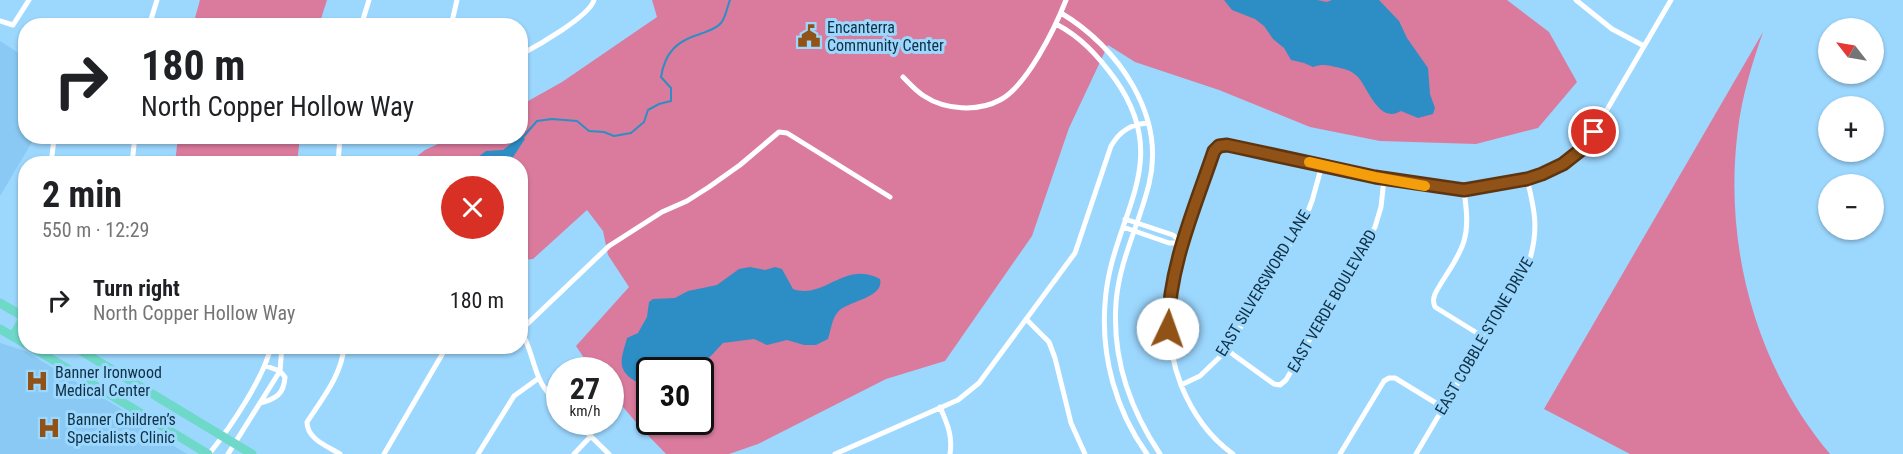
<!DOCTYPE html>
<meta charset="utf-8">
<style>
body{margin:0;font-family:"Roboto Condensed",sans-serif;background:#f2f2f2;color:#202124;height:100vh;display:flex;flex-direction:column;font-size:22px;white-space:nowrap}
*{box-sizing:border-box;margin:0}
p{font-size:20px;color:#757577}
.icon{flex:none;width:33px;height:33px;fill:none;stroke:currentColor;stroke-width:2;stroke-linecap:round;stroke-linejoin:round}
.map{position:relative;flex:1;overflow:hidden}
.details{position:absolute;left:18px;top:156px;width:510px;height:198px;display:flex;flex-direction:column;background:#fff;border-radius:24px;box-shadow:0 2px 4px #0004}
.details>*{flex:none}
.banner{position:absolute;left:18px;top:18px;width:510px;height:126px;border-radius:24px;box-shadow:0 2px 4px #0004;background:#fff;color:#202124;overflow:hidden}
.needle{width:39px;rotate:301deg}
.buttons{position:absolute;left:1818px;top:18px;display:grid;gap:12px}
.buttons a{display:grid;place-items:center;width:66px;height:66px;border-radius:50%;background:#fff;box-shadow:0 2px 4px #0004;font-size:30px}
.speed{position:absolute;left:546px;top:357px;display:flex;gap:12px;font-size:30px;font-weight:700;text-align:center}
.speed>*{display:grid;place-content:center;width:78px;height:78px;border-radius:50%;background:#fff;box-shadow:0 2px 4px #0004;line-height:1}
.speed small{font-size:15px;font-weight:400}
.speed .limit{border:3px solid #111;border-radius:9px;background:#fff;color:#111}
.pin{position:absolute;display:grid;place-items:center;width:51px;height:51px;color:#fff;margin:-26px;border:3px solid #fff;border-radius:50%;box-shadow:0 2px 6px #0007}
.me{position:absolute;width:66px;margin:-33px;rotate:3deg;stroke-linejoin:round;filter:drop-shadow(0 0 4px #0008)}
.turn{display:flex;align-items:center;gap:21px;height:126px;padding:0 24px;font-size:27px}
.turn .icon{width:78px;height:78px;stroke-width:2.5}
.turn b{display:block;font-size:42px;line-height:51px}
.round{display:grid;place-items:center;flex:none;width:63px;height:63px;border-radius:32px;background:#f2f2f2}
.summary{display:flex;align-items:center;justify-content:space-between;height:102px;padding:0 24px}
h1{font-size:36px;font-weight:700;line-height:45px}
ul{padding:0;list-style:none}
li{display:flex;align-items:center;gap:18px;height:84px;padding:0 24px}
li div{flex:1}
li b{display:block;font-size:22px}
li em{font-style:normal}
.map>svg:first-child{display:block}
.built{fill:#89c9f3}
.green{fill:#da7b9d;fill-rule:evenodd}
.water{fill:#2c8ec5}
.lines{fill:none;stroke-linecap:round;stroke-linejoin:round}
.stream{stroke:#2c8ec5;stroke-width:2}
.street{stroke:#fff;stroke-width:5}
.primary{stroke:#6fd9c9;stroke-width:9}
.route-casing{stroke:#5e350f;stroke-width:15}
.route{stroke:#905217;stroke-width:10}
.slow{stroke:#f59e0b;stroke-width:10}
.labels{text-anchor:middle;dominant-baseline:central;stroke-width:6;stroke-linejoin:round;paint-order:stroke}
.poi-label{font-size:16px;fill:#103043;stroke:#9cd7fe;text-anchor:start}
.street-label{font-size:16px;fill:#103043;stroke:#9cd7fe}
</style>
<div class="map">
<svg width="1903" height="454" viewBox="0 0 1903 454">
<rect width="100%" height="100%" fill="#9cd7fe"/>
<path class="built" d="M0,41L25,57L26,136L35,137L0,196Z
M0,343L25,351L123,410L149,431L187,454H0Z"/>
<path class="green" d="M200,0H327L319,25H193Z
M652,0H1507L1549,32L1577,82L1538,128L1476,144L1380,141L1310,127L1219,90L1135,62L1108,45L1069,128L1032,236L945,361L886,379L758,444L729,454H666L641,428L611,393L610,370H592L576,346L629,287L608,255L603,231L587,210L533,259L521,260L520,164H407L425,150L453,137L520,136L521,105L562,82L657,17ZM650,370H700V422H650Z
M1763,32C1752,64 1742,96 1738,129C1723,244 1755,365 1830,454H1630L1544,409Z
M178,137V136L300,137L297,163H175Z"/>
<path class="water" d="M1224,0H1317L1327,2L1332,0H1379L1399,21L1407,38L1428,68L1430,94L1435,108L1433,114L1418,118L1401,111C1379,124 1369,90 1358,77C1351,70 1345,69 1336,67C1326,65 1323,64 1313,67L1304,63L1291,60L1284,48L1273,39L1264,26L1255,19L1232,10Z
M521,136L525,139L509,163H460L463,161L474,160L486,151L503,150Z
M750,267L765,270L775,267L782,269L793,289C825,300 844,260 880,279C885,298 847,301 838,312C832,318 831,330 828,339L816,345H804L787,340L767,345L754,339L723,343C709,357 711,362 689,360L679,370H650L649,409C639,403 644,397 642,388C640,383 639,383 635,381C615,369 622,357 627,338L638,333L647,317L649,302L653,299L675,298L688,291L717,285L739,269Z"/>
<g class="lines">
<path class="stream" d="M523,137L537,121L552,119L577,121L589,131L604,132L614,136L631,133L644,122L648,110L659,104L671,101V88L661,77C665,52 677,41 700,34C708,31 716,29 721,23C726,17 727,7 730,0"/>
<path class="street" d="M1576,0L1612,29L1644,46
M1061,13C1118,47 1166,115 1149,184C1139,225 1119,261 1116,303C1112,358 1130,409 1160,454
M0,21L13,25L29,0
M1056,24C1081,37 1098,56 1115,79C1176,165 1110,217 1105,304C1101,357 1116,411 1147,454
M149,26L157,0
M361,26L369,0
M451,26L457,0
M520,55C537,46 590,16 594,0
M903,77C910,84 916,91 924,96C945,110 978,112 1000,100C1027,86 1055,28 1066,0
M74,136L135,142
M51,164L54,139L57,136
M132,164L135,136
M338,164L340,136
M1464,190C1466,207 1469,224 1464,241C1458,261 1444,276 1435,294C1433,299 1433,303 1435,307L1485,338
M1125,219L1173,235L1182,243
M1123,227L1169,243H1182
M1026,319L1049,342L1055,358L1071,423L1085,454
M520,329C530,345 532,362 539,378C543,389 552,397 560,405
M521,330L609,246L662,212L687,201L709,187L740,165L779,132L787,133L890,197
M1227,350L1274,384L1280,385L1286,380L1375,227L1381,207L1384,179
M1181,385L1200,376L1227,350L1305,219L1312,201L1322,165
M260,403C276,399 284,394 285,377L280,371L266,366
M940,407C947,423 953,436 950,454
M576,422L609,454
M209,454C230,428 264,378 271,346
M228,454L280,371L282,346
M340,454C327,446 307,439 307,422C322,399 342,375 344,346
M384,454L447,346
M478,454L514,396L539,378
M574,454L591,436
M835,454L958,400L979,383L1075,253L1111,146C1120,131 1131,124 1148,123
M1233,454C1209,437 1192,412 1181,385C1149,301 1187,231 1214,151L1219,146L1227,145L1375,177L1464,190L1527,179L1542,175L1563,164L1582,149L1594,132L1671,0
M1340,454L1384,381L1389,378H1395L1444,408
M1416,454L1529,262C1539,230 1535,211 1527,179"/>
<path class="primary" d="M0,303L26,318
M0,329L26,344
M13,336L24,317
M30,346L208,454
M73,346L252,454"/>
</g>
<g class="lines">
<g class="route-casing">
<path id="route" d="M1168,329C1169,266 1194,210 1214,151L1219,146L1227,145L1241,148L1375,177L1464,190L1527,179L1542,174L1563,164L1582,149L1594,132"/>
</g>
<use href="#route" class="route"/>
<path class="slow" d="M1309,162L1375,177L1425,186"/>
</g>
<defs>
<g id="civic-bare" transform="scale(1.8)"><path d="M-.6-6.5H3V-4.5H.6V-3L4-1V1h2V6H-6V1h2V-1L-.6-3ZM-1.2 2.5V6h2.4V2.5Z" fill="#905217" stroke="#9cd7fe" stroke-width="2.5" paint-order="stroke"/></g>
<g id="hospital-bare" transform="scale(1.8)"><path d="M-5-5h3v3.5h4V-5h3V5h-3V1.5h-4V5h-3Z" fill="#905217" stroke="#9cd7fe" stroke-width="2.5" paint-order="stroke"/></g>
</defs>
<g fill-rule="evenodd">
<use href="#civic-bare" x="809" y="36"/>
<use href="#hospital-bare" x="37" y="381"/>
<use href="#hospital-bare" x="49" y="428"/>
</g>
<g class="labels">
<g class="poi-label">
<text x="827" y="27">Encanterra<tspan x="827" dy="18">Community Center</tspan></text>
<text x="55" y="372">Banner Ironwood<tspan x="55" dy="18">Medical Center</tspan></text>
<text x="67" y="419">Banner Children’s<tspan x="67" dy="18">Specialists Clinic</tspan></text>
</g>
<g class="street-label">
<text transform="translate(1263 283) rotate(-59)">EAST SILVERSWORD LANE</text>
<text transform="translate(1332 301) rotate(-60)">EAST VERDE BOULEVARD</text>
<text transform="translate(1484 336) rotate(-60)">EAST COBBLE STONE DRIVE</text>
</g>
</g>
</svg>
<div class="buttons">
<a><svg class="needle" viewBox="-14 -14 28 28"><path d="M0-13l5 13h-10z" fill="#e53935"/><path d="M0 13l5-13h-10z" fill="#757577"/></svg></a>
<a>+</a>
<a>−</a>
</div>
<div class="speed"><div>27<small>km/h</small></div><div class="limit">30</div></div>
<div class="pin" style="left:1594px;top:132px;background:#d93025"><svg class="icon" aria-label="arrive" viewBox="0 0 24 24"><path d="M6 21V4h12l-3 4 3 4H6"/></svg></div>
<svg class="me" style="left:1168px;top:329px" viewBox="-20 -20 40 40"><circle r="19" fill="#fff"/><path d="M0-13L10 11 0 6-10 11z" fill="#905217"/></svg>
<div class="banner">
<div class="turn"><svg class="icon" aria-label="right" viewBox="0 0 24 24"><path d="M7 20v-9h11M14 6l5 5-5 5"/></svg><div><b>180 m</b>North Copper Hollow Way</div></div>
</div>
<section class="details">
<div class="summary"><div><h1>2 min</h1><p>550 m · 12:29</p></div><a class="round" style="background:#d93025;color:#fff"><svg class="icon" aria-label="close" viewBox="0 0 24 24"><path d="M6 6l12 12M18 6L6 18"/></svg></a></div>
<ul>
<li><svg class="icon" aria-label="right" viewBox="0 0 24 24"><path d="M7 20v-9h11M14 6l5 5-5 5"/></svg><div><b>Turn right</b><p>North Copper Hollow Way</p></div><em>180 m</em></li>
</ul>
</section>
</div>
